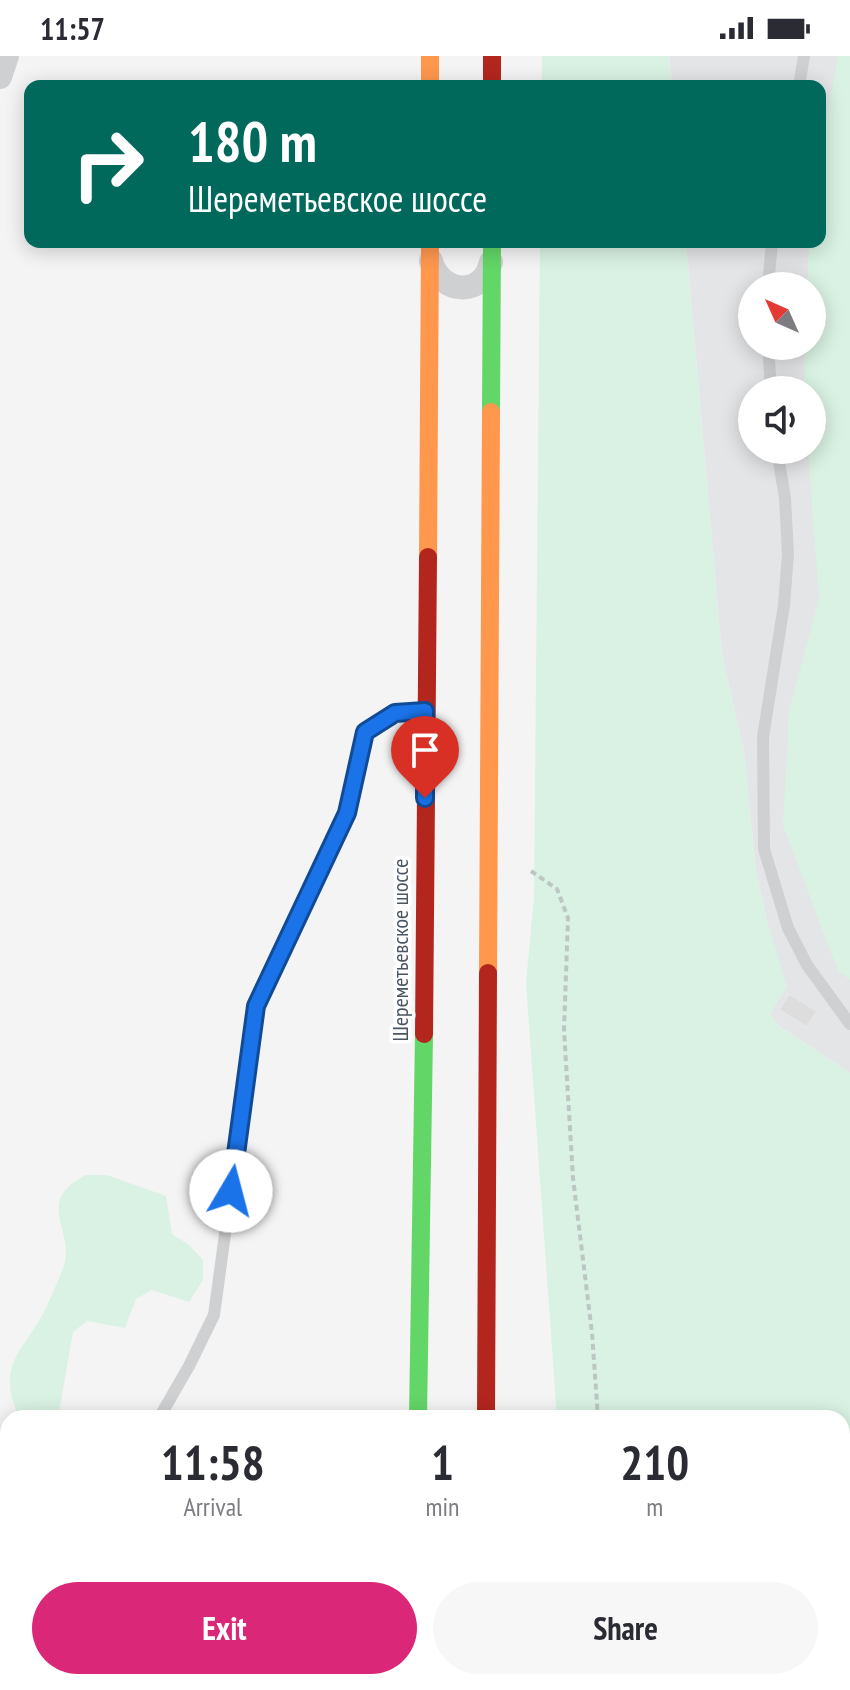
<!DOCTYPE html>
<meta charset="utf-8">
<style>
body{margin:0;font-family:"PT Sans Narrow",sans-serif;background:#f7f7f7;color:#2b2b33;height:100vh;display:flex;flex-direction:column;font-size:30px;white-space:nowrap}
*{box-sizing:border-box;margin:0}
p{font-size:26px;color:#7c7c81}
.icon{flex:none;width:44px;height:44px;fill:none;stroke:currentColor;stroke-width:2;stroke-linecap:round;stroke-linejoin:round}
.map{position:relative;flex:1;overflow:hidden}
.details{position:absolute;left:0px;top:1354px;width:850px;height:280px;display:flex;flex-direction:column;background:#fff;border-radius:24px 24px 0 0;box-shadow:0 4px 20px #0003}
.details>*{flex:none}
.banner{position:absolute;left:24px;top:24px;width:802px;height:168px;border-radius:16px;box-shadow:0 4px 20px #0003;background:#00695c;color:#fff;overflow:hidden}
.needle{width:52px;rotate:315deg}
.tools{position:absolute;left:738px;top:216px;display:grid;gap:16px}
.tools a{display:grid;place-items:center;width:88px;height:88px;border-radius:50%;background:#fff;box-shadow:0 4px 20px #0003;font-size:40px}
.pin{position:absolute;display:grid;place-items:center;width:68px;height:68px;color:#fff;margin:-82px -34px;border-radius:50% 50% 50% 0;rotate:-45deg;box-shadow:0 0 8px #0007}
.pin .icon{rotate:45deg}
.me{position:absolute;width:88px;margin:-44px;rotate:8deg;stroke-linejoin:round;filter:drop-shadow(0 0 6px #0008)}
.turn{display:flex;align-items:center;gap:28px;height:168px;padding:0 32px;font-size:36px}
.turn .icon{width:104px;height:104px;stroke-width:2.5}
.turn b{display:block;font-size:56px;line-height:68px}
.eta{display:flex;justify-content:space-evenly;align-items:center;height:136px;text-align:center}
.eta b{font-size:48px;font-weight:700;line-height:56px}
.cta{display:flex;gap:16px;margin-top:auto;padding:16px 32px}
.cta a{flex:1;height:92px;border-radius:48px;background:#db2777;color:#fff;font-size:32px;font-weight:700;line-height:92px;text-align:center}
.cta a+a{background:#f7f7f7;color:#2b2b33}
.status{display:flex;justify-content:space-between;align-items:center;height:56px;padding:0 40px;background:#fff;direction:ltr}
.status svg{height:22px;fill:currentColor}
.map>svg:first-child{display:block}
.airport{fill:#e4e5e7;fill-rule:evenodd}
.green{fill:#d9f2e3}
.building{fill:#ddddde;stroke:#e5e6e7;stroke-width:2}
.lines{fill:none;stroke-linecap:round;stroke-linejoin:round}
.path{stroke:#bcc7c4;stroke-width:4;stroke-dasharray:6 4;stroke-linecap:butt}
.lane{stroke:#ced0d2;stroke-width:12}
.street{stroke:#ced0d2;stroke-width:24}
.fast{stroke:#63d668;stroke-width:18}
.slow{stroke:#ff974d;stroke-width:18}
.jam{stroke:#b3261e;stroke-width:18}
.route-casing{stroke:#114b97;stroke-width:20}
.route{stroke:#1a73e8;stroke-width:14}
.labels{text-anchor:middle;dominant-baseline:central;stroke-width:7;stroke-linejoin:round;paint-order:stroke}
.street-label{font-size:22px;fill:#4a5661;stroke:#fff}
</style>
<div class="status"><b>11:57</b><svg viewBox="0 0 49 12"><path d="M0 12V9h3v3zM5 12V6h3v6zM10 12V3h3v9zM15 12V0h3v12zM26 1h20v11H26zM47 4h2v5h-2z"/></svg></div>
<div class="map">
<svg width="850" height="1634" viewBox="0 0 850 1634">
<rect width="100%" height="100%" fill="#f4f4f4"/>
<path class="airport" d="M669,0H850V1017L779,970L770,958L766,861L756,814L744,696L722,599L686,186H820V30H672ZM752,230H812V290H752ZM752,334H812V394H752Z"/>
<path class="green" d="M542,0H669L672,30H542Z
M838,0H850V924L838,915L783,769L789,655L819,543L808,394H812V334L804,332L805,290H812V230H807L809,186H820V96Z
M540,186H686L722,599L744,696L756,814L766,861L787,931L770,958L779,970L850,1017V1634H581L580,1626H842V1362H557L526,927L534,841Z
M86,1119H107L166,1140L172,1178L189,1189L203,1204V1224L189,1246L152,1234L136,1243L125,1272L87,1265L73,1276L58,1362H15L16,1353C0,1313 18,1298 39,1265C48,1250 55,1231 62,1215C79,1175 31,1147 86,1119Z
M0,1551L8,1554V1626H255V1634H0Z"/>
<path class="building" d="M789,938L817,955L807,971L779,954Z"/>
<g class="lines">
<path class="path" d="M531,815L557,833L568,862L564,974L573,1122L592,1277L598,1362
M636,1626L638,1634"/>
<path class="lane" d="M799,30L804,0
M768,230L772,186
M768,290L771,334
M777,394L785,442L788,498L784,549L763,681L764,793L788,872L807,909L850,968
M159,1362L189,1310L214,1259L256,950L347,757L365,676L395,657L423,655"/>
<path class="street" d="M0,21L7,0
M431,205C440,238 483,242 491,206"/>
<path class="fast" d="M491,356L492,186
M418,1362L424,978
M485,1634L486,1626"/>
<path class="slow" d="M430,0V30
M428,501L430,186
M488,917L491,356"/>
<path class="jam" d="M492,0V30
M424,978L428,501
M486,1362L488,917
M418,1626V1634"/>
</g>
<g class="lines">
<g class="route-casing">
<path id="route" d="M231,1135L256,950L347,757L365,676L395,657L425,655V742"/>
</g>
<use href="#route" class="route"/>
</g>
<g class="labels">
<g class="street-label">
<text transform="translate(400 894) rotate(-90)">Шереметьевское шоссе</text>
</g>
</g>
</svg>
<div class="tools">
<a><svg class="needle" viewBox="-14 -14 28 28"><path d="M0-13l5 13h-10z" fill="#e53935"/><path d="M0 13l5-13h-10z" fill="#7c7c81"/></svg></a>
<a><svg class="icon" aria-label="sound" viewBox="0 0 24 24"><path d="M4 9h4l5-4v14l-5-4H4zM17 9q2 3 0 6"/></svg></a>
</div>
<div class="pin" style="left:425px;top:742px;background:#d93025"><svg class="icon" aria-label="arrive" viewBox="0 0 24 24"><path d="M6 21V4h12l-3 4 3 4H6"/></svg></div>
<svg class="me" style="left:231px;top:1135px" viewBox="-20 -20 40 40"><circle r="19" fill="#fff"/><path d="M0-13L10 11 0 6-10 11z" fill="#1a73e8"/></svg>
<div class="banner">
<div class="turn"><svg class="icon" aria-label="right" viewBox="0 0 24 24"><path d="M7 20v-9h11M14 6l5 5-5 5"/></svg><div><b>180 m</b>Шереметьевское шоссе</div></div>
</div>
<section class="details">
<div class="eta">
<div><b>11:58</b><p>Arrival</p></div>
<div><b>1</b><p>min</p></div>
<div><b>210</b><p>m</p></div>
</div>
<div class="cta"><a>Exit</a><a>Share</a></div>
</section>
</div>
